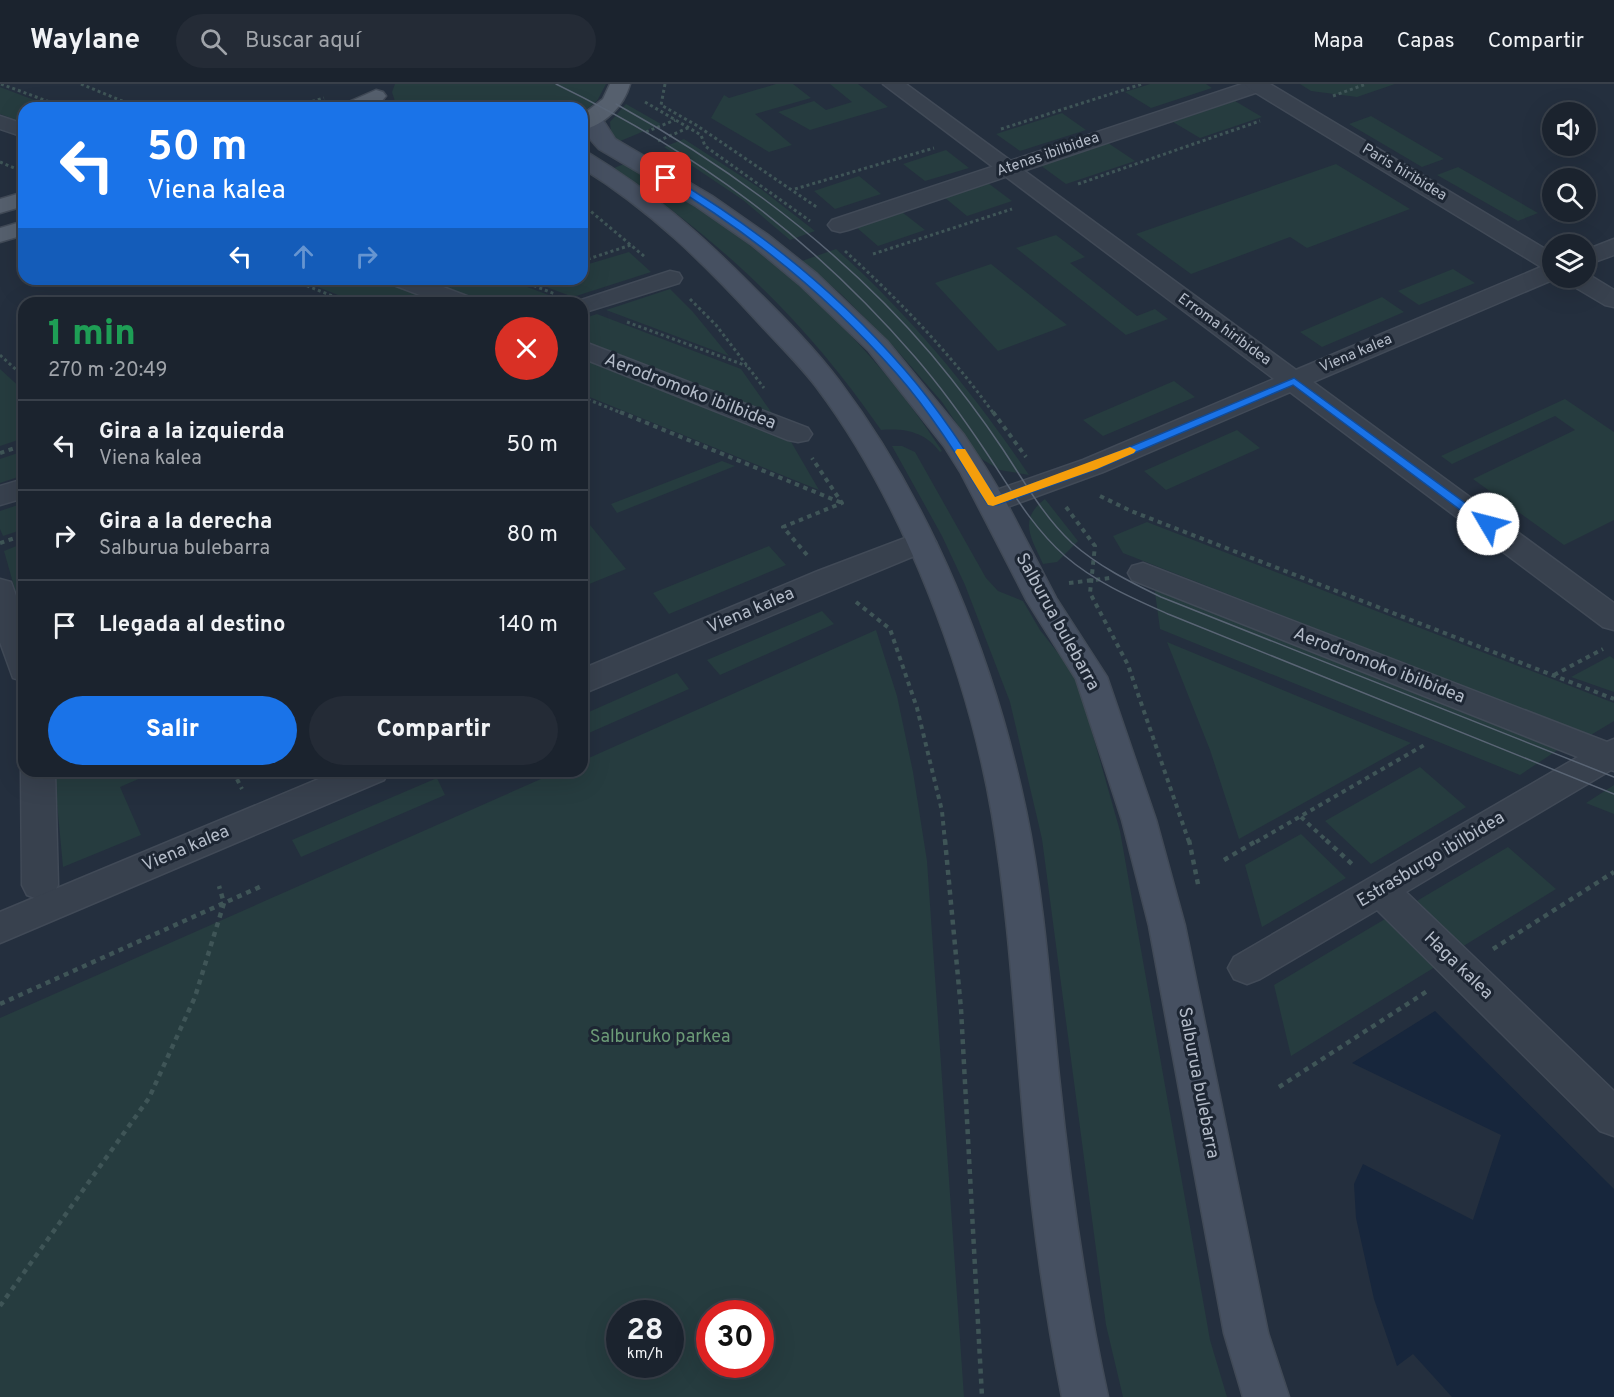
<!DOCTYPE html>
<html lang="es">
<meta charset="utf-8">
<style>
body{margin:0;font-family:Overpass,sans-serif;background:#242b36;color:#f1f3f6;height:100vh;display:flex;flex-direction:column;font-size:22px;white-space:nowrap}
*{box-sizing:border-box;margin:0}
p{font-size:20px;color:#a0a4aa}
.icon{flex:none;width:33px;height:33px;fill:none;stroke:currentColor;stroke-width:2;stroke-linecap:round;stroke-linejoin:round}
.map{position:relative;flex:1;overflow:hidden}
.details{position:absolute;left:18px;top:213px;width:570px;height:480px;display:flex;flex-direction:column;background:#1b232e;border-radius:18px;box-shadow:0 6px 24px #0002,0 0 0 2px #39404a}
.details>*{flex:none}
.guide{position:absolute;left:18px;top:18px;width:570px;height:183px;border-radius:18px;box-shadow:0 6px 24px #0002,0 0 0 2px #39404a;background:#1a73e8;color:#fff;overflow:hidden}
.fabs{position:absolute;left:1542px;top:18px;display:grid;gap:12px}
.fabs a{display:grid;place-items:center;width:54px;height:54px;border-radius:50%;background:#1b232e;box-shadow:0 6px 24px #0002,0 0 0 2px #39404a;font-size:30px}
.speed{position:absolute;left:606px;top:1216px;display:flex;gap:12px;font-size:30px;font-weight:700;text-align:center}
.speed>*{display:grid;place-content:center;width:78px;height:78px;border-radius:50%;background:#1b232e;box-shadow:0 6px 24px #0002,0 0 0 2px #39404a;line-height:1}
.speed small{font-size:15px;font-weight:400}
.speed .limit{border:9px solid #d22;background:#fff;color:#111}
.pin{position:absolute;display:grid;place-items:center;width:51px;height:51px;color:#fff;margin:-26px;border-radius:12px;box-shadow:0 3px 9px #0006}
.me{position:absolute;width:66px;margin:-33px;rotate:307deg;stroke-linejoin:round;filter:drop-shadow(0 0 4px #0008)}
.turn{display:flex;align-items:center;gap:21px;height:126px;padding:0 30px;font-size:27px}
.turn .icon{width:78px;height:78px;stroke-width:2.5}
.turn b{display:block;font-size:42px;line-height:51px}
.lanes{display:flex;align-items:center;height:57px;padding:0 30px;background:#0003;justify-content:center;gap:30px;direction:ltr}
.lanes .off{opacity:.35}
.round{display:grid;place-items:center;flex:none;width:63px;height:63px;border-radius:32px;background:#242b36}
.summary{display:flex;align-items:center;justify-content:space-between;height:102px;padding:0 30px}
h1{font-size:36px;font-weight:800;line-height:45px;color:#1e9e55}
.button{display:flex;gap:12px;margin-top:auto;padding:12px 30px}
.button a{flex:1;height:69px;border-radius:36px;background:#1a73e8;color:#fff;font-size:24px;font-weight:800;line-height:69px;text-align:center}
.button a+a{background:#242b36;color:#f1f3f6}
ul{padding:0;list-style:none}
li{display:flex;align-items:center;gap:18px;height:90px;padding:0 30px;border-top:2px solid #39404a}
li div{flex:1}
li b{display:block;font-size:22px}
li em{font-style:normal}
header{display:flex;align-items:center;gap:36px;box-sizing:border-box;height:84px;padding:0 30px;background:#1b232e;border-bottom:2px solid #39404a}
header strong{font-size:28px}
nav{display:flex;gap:33px;margin-inline-start:auto;font-size:21px}
.search{width:420px;height:54px;background:#242b36;display:flex;align-items:center;gap:15px;box-sizing:border-box;padding:0 21px;border-radius:33px;color:#a0a4aa;font-size:22px}
.map>svg:first-child{display:block}
.green{fill:#263c3f;fill-rule:evenodd}
.water{fill:#17263c}
.lines{fill:none;stroke-linecap:round;stroke-linejoin:round}
.pedestrian-casing{stroke:#414a57;stroke-width:3}
.minor-casing{stroke:#414a57;stroke-width:3}
.secondary-casing{stroke:#414a57;stroke-width:3}
.primary-casing{stroke:#414a57;stroke-width:3}
.path-far2{stroke:#3f5557;stroke-width:3;stroke-dasharray:3 3;stroke-linecap:butt}
.path-far1{stroke:#3f5557;stroke-width:4;stroke-dasharray:4.5 4.5;stroke-linecap:butt}
.path{stroke:#3f5557;stroke-width:4.5;stroke-dasharray:5 5;stroke-linecap:butt}
.pedestrian{fill:#38414e;fill-rule:evenodd}
.minor{fill:#38414e;fill-rule:evenodd}
.secondary{fill:#465061;fill-rule:evenodd}
.primary{fill:#56606e;fill-rule:evenodd}
.tram{stroke:#5a6575;stroke-width:1.5}
.route{fill:#1a73e8;stroke:#114b97;stroke-width:1.5}
.slow{fill:#f59e0b}
.labels{text-anchor:middle;dominant-baseline:central;stroke-width:6;stroke-linejoin:round;paint-order:stroke}
.far-street-label{font-size:15px;fill:#b4bcc9;stroke:#1d2633}
.street-label{font-size:18px;fill:#b4bcc9;stroke:#1d2633}
.park-label{font-size:18px;fill:#6b9a76;stroke:#1d2633}
</style>
<header>
<strong>Waylane</strong>
<div class="search"><svg class="icon" aria-label="search" viewBox="0 0 24 24"><circle cx="10" cy="10" r="6"/><path d="M15 15l6 6"/></svg>Buscar aquí</div>
<nav><a>Mapa</a><a>Capas</a><a>Compartir</a></nav>
</header>
<div class="map">
<svg width="1614" height="1313" viewBox="0 0 1614 1313">
<rect width="100%" height="100%" fill="#242f3e"/>
<path class="green" d="M395,0H606L597,17L582,29V24H397L392,8Z
M776,0H793L811,14L755,30L792,61L769,68L711,34L724,11L729,14Z
M830,0H858L888,23L810,46L778,28L814,17L826,26L852,18Z
M1150,0H1206L1212,4L1151,24L1125,8Z
M1300,0H1395L1357,13L1311,7Z
M0,3L55,24H24V39L0,30Z
M1235,17L1262,33L1200,54L1173,38Z
M626,20L661,40L618,58L611,50L610,38Z
M1062,29L1086,46L1020,67L996,50Z
M1371,32L1444,75L1422,83L1349,40Z
M684,55L761,105L815,147L790,156L743,116L664,63Z
M1108,59L1135,77L1066,100L1040,81Z
M946,66L969,84L925,97L903,80Z
M624,80C752,150 863,244 942,367L940,368C925,348 905,344 881,346C804,235 725,161 614,84Z
M1336,80L1410,125L1307,164L1290,153L1191,190L1136,150Z
M1458,83L1538,129L1518,137L1437,91Z
M859,92L881,110L835,125L814,107Z
M988,99L1012,117L967,132L944,113Z
M902,128L925,146L878,162L856,143Z
M1056,151L1085,173L1070,179L1137,232L1155,225L1168,235L1126,251L1016,164Z
M836,165C911,232 973,308 1029,391L1000,386L980,374L942,318L894,263L841,210L802,177Z
M629,168L651,188L573,213L533,198L539,195H582V182Z
M991,180L1067,241L998,267L935,199Z
M1453,185L1475,199L1419,221L1398,207Z
M298,195H381L442,219H358Z
M420,195H506L562,216L552,219H482Z
M670,205L693,228L729,272L606,226Z
M1382,213L1404,228L1322,263L1300,248Z
M597,230L741,285L774,332L582,257V235Z
M582,273L790,356L819,406L582,310Z
M0,285L24,307V354L0,362Z
M1174,297L1195,313L1103,352L1083,336Z
M1565,315L1614,348V436L1564,461L1473,395L1575,346L1555,332L1452,380L1441,372Z
M1237,346L1260,364L1166,406L1144,387Z
M892,362H902L915,368L986,494L998,507L1023,517L1040,546L1069,583L1079,602L1120,747L1210,1256L1227,1313H1123L1106,1241L1042,755L1010,618L965,501L942,452Z
M24,367V391L0,399V375Z
M722,377L735,382L617,429L611,420Z
M1045,415L1078,457L1057,478L1043,480C1032,455 1017,436 1045,415Z
M24,419V445L3,452L0,445V427Z
M1147,438L1614,619V637L1589,652L1123,469L1113,452Z
M590,441L626,485L582,503V444Z
M24,459V538L4,467Z
M769,462L786,481L669,530L653,509Z
M1154,501L1559,665L1520,691L1160,545Z
M822,527L834,540L720,591L707,576Z
M876,546L897,612L913,688L927,777L964,1313H0V934L559,687H582V677ZM620,1230H670V1281H620ZM710,1230H760V1281H710Z
M1167,558L1411,659L1239,755L1210,666Z
M1610,572L1614,575V608L1571,593Z
M677,589L689,605L582,652V631Z
M1420,683L1466,723L1371,780L1325,737Z
M54,687H157L120,703L141,751L63,783Z
M437,694L445,711L301,773L292,756Z
M1614,701V730L1586,719Z
M1301,750L1346,794L1262,843L1245,781Z
M1508,763L1556,805L1457,866L1410,821Z
M1385,835L1435,883L1291,972L1274,901Z"/>
<path class="water" d="M1435,927L1614,1105V1313H1452L1413,1270L1397,1282L1374,1215L1356,1134L1354,1100L1363,1080L1473,1136L1501,1051L1352,979Z"/>
<g class="lines">
<g class="pedestrian-casing">
<path id="pedestrian" d="M1242,0H1266L1267,2L1264,6L848,146L840,148L832,146L828,141L832,136Z
M0,32L24,40V53L0,45Z
M670,187L679,189L682,194L679,199L582,229V219H572Z
M388,195H422L472,214L475,219H441L391,200Z
M582,257L808,344L812,350L808,356L798,358L788,356L582,274Z
M24,395V414L0,421V402Z
M1143,479L1607,658L1614,655V687L1611,686L1406,808L1614,1007V1052L1600,1047L1377,826L1260,895L1247,900L1234,895L1228,884L1234,873L1578,673L1132,496L1128,489L1132,482Z
M0,495L11,498L24,534V597L13,594L0,558Z
M24,682V687H55L58,801L53,811L40,816L27,811L22,801L21,687Z"/>
</g>
<g class="minor-casing">
<path id="minor" d="M883,0H906L1296,286L1541,183L1248,4L1245,0H1270L1552,169V194H1557L1313,298L1614,519V546L1603,543L1290,308L1103,388L1002,425L992,427L982,425L978,418L982,411L1083,376L1274,295Z
M1614,155V171L1586,181V166Z
M1586,189L1614,206V223L1605,221L1568,199L1565,194H1586Z
M921,448L931,451L936,458L931,465L582,610V585L818,487Z
M338,687H389L384,696L0,859V828Z"/>
</g>
<g class="secondary-casing">
<path id="secondary" d="M591,29L599,30L615,55L712,112L768,151L817,190L887,257L964,351L985,383L1006,418L1056,514L1107,593L1156,736L1185,842L1268,1249L1289,1313H1243L1224,1249L1149,842L1122,736L1076,595L1027,517L961,389L944,362L869,267L799,200L752,161L696,122L599,65C590,56 580,43 583,30Z
M582,68L590,70C651,107 698,148 748,198C779,229 813,262 839,297C933,422 994,575 1026,727C1044,814 1050,904 1059,993C1070,1100 1085,1207 1108,1313H1062C1045,1227 1033,1141 1025,1053C1015,946 1010,837 992,730C968,590 904,420 818,305C800,281 778,260 758,238C705,180 650,126 582,84Z"/>
</g>
<g class="primary-casing">
<path id="primary" d="M610,0H630C624,22 605,41 582,46V31L603,15Z
M376,6L383,8L386,12C376,27 356,24 340,24L344,20Z
M24,108V122L0,129V115Z
M24,137V151L0,158V144Z"/>
</g>
<path class="path-far2" d="M1,0L66,24
M81,0L139,24
M665,0L661,21L696,41L818,124
M1333,12L1366,0
M645,18L701,51L705,62L810,137
M289,24L324,14
M312,24L320,21
M1001,45L1142,0
M646,48L675,36
M658,57L690,43
M0,78L21,87
M1078,100L1260,37
M795,105L934,64
M582,120L645,173
M845,167C899,216 951,270 994,330
M873,170L1012,125
M582,177L631,161
M290,195L350,219
M517,195L555,210
M690,215L716,241L764,304
M627,238L747,282
M0,271L24,293
M582,313L624,330"/>
<path class="path-far1" d="M620,328L842,419
M993,328L1026,373
M0,369L24,361
M1100,412L1131,427L1614,615
M1066,423L1095,462L1090,509L1128,581L1189,758
M0,459L24,451
M807,471L783,443L842,419L812,374
M1069,499L1110,494
M856,518L890,545L917,624L942,727L945,758
M1554,591L1603,565
M233,687L242,705
M1301,733L1328,758
M1256,758L1426,660"/>
<path class="path" d="M945,756L961,925L982,1313
M1189,756L1199,805
M1326,756L1353,781
M1224,776L1258,756
M1493,865L1614,788
M0,920L264,801
M1279,1003L1429,906
M0,1222L149,1014L195,913L224,819L219,802"/>
<use href="#pedestrian" class="pedestrian"/>
<use href="#minor" class="minor"/>
<use href="#secondary" class="secondary"/>
<use href="#primary" class="primary"/>
<path class="tram" d="M556,0C698,69 811,153 915,273C941,303 964,335 986,368C1010,404 1032,443 1065,472C1095,498 1132,514 1168,530L1614,710
M616,20C735,86 842,166 931,270C956,300 980,331 1002,364C1024,397 1043,432 1072,459C1098,482 1130,498 1161,513L1614,693"/>
</g>
<path class="route" d="M662,92H669C757,144 838,209 905,286C939,325 967,369 995,413L1089,380L1294,294L1494,440L1488,444L1483,443L1293,301L1097,385L997,421H988C960,376 932,330 897,290C829,213 750,148 662,96Z"/>
<path class="slow" d="M1130,363L1136,366L1134,369L1097,385L993,422L988,421L955,368L957,365H965L995,413Z"/>
<g class="labels">
<g class="far-street-label">
<text transform="translate(1048 71) rotate(-19)">Atenas ibilbidea</text>
<text transform="translate(1404 89) rotate(31)">Paris hiribidea</text>
<text transform="translate(1224 246) rotate(36)">Erroma hiribidea</text>
<text transform="translate(1356 270) rotate(-23)">Viena kalea</text>
</g>
<g class="street-label">
<text transform="translate(690 308) rotate(21)">Aerodromoko ibilbidea</text>
<text transform="translate(751 527) rotate(-23)">Viena kalea</text>
<text transform="translate(1057 538) rotate(61)">Salburua bulebarra</text>
<text transform="translate(1379 582) rotate(21)">Aerodromoko ibilbidea</text>
<text transform="translate(186 765) rotate(-23)">Viena kalea</text>
<text transform="translate(1431 776) rotate(-31)">Estrasburgo ibilbidea</text>
<text transform="translate(1458 882) rotate(44)">Haga kalea</text>
<text transform="translate(1198 999) rotate(79)">Salburua bulebarra</text>
</g>
<g class="park-label">
<text x="660" y="953">Salburuko parkea</text>
</g>
</g>
</svg>
<div class="fabs">
<a><svg class="icon" aria-label="sound" viewBox="0 0 24 24"><path d="M4 9h4l5-4v14l-5-4H4zM17 9q2 3 0 6"/></svg></a>
<a><svg class="icon" aria-label="search" viewBox="0 0 24 24"><circle cx="10" cy="10" r="6"/><path d="M15 15l6 6"/></svg></a>
<a><svg class="icon" aria-label="layers" viewBox="0 0 24 24"><path d="M12 4l9 5-9 5-9-5zM3 14l9 5 9-5"/></svg></a>
</div>
<div class="speed"><div>28<small>km/h</small></div><div class="limit">30</div></div>
<div class="pin" style="left:666px;top:94px;background:#d93025"><svg class="icon" aria-label="arrive" viewBox="0 0 24 24"><path d="M6 21V4h12l-3 4 3 4H6"/></svg></div>
<svg class="me" style="left:1488px;top:440px" viewBox="-20 -20 40 40"><circle r="19" fill="#fff"/><path d="M0-13L10 11 0 6-10 11z" fill="#1a73e8"/></svg>
<div class="guide">
<div class="turn"><svg class="icon" aria-label="left" viewBox="0 0 24 24"><path d="M17 20v-9H6M10 6l-5 5 5 5"/></svg><div><b>50 m</b>Viena kalea</div></div>
<div class="lanes"><svg class="icon" aria-label="left" viewBox="0 0 24 24"><path d="M17 20v-9H6M10 6l-5 5 5 5"/></svg><svg class="icon off" aria-label="ahead" viewBox="0 0 24 24"><path d="M12 20V5M6 11l6-6 6 6"/></svg><svg class="icon off" aria-label="right" viewBox="0 0 24 24"><path d="M7 20v-9h11M14 6l5 5-5 5"/></svg></div>
</div>
<section class="details">
<div class="summary"><div><h1>1 min</h1><p>270 m · 20:49</p></div><a class="round" style="background:#d93025;color:#fff"><svg class="icon" aria-label="close" viewBox="0 0 24 24"><path d="M6 6l12 12M18 6L6 18"/></svg></a></div>
<ul>
<li><svg class="icon" aria-label="left" viewBox="0 0 24 24"><path d="M17 20v-9H6M10 6l-5 5 5 5"/></svg><div><b>Gira a la izquierda</b><p>Viena kalea</p></div><em>50 m</em></li>
<li><svg class="icon" aria-label="right" viewBox="0 0 24 24"><path d="M7 20v-9h11M14 6l5 5-5 5"/></svg><div><b>Gira a la derecha</b><p>Salburua bulebarra</p></div><em>80 m</em></li>
<li><svg class="icon" aria-label="arrive" viewBox="0 0 24 24"><path d="M6 21V4h12l-3 4 3 4H6"/></svg><div><b>Llegada al destino</b></div><em>140 m</em></li>
</ul>
<div class="button"><a>Salir</a><a>Compartir</a></div>
</section>
</div>
